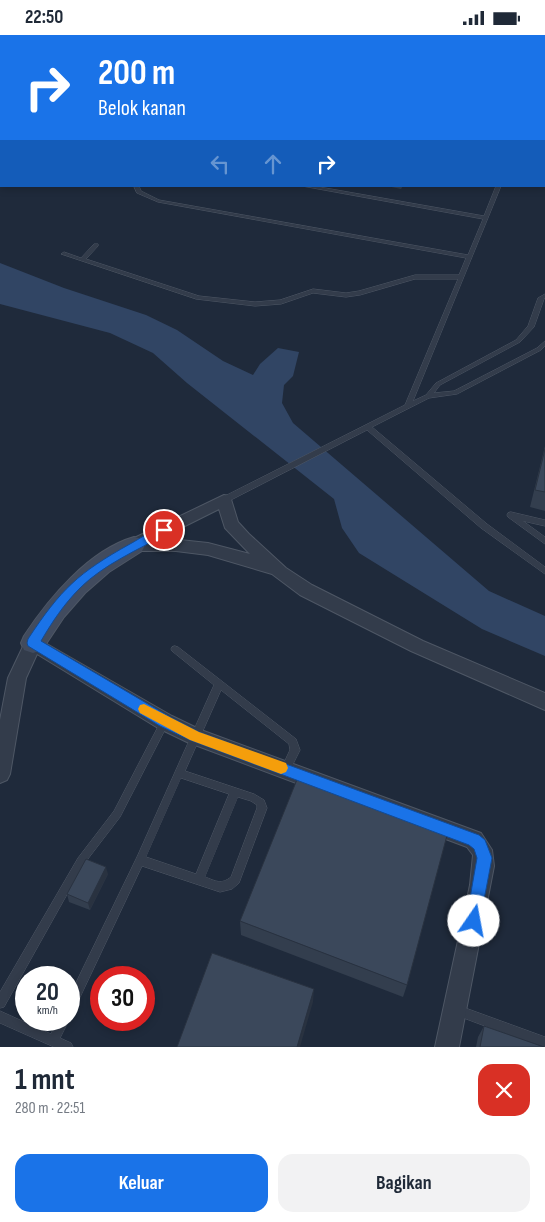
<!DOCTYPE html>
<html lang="id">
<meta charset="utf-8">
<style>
body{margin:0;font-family:"Sofia Sans Condensed",sans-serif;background:#f2f2f3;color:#1f2937;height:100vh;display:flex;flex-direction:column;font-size:19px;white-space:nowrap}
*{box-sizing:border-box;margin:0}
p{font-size:16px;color:#747a83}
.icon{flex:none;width:28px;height:28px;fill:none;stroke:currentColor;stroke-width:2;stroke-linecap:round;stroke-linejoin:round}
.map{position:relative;height:1012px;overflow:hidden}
.details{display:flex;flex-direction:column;background:#fff;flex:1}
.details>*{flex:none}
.top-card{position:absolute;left:0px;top:0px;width:545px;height:152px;box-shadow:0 2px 8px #0003;background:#1a73e8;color:#fff;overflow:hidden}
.speed{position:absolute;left:15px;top:931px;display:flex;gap:10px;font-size:25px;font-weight:700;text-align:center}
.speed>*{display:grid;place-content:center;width:65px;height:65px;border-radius:50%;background:#fff;box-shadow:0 2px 8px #0003;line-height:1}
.speed small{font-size:12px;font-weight:400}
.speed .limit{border:8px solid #d22;background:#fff;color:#111}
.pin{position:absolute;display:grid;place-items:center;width:42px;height:42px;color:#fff;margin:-21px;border:2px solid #fff;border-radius:50%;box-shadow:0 1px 5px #0007}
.me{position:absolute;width:55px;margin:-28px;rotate:12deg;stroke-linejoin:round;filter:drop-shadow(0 0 4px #0008)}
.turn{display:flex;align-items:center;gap:18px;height:105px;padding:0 15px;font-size:22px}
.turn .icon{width:65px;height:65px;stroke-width:2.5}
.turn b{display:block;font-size:35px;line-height:42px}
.lanes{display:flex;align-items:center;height:48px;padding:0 15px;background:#0003;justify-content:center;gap:25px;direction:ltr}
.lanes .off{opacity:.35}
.round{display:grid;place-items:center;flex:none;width:52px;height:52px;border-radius:15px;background:#f2f2f3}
.headline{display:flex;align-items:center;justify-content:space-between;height:85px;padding:0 15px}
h1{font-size:30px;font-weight:700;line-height:38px}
.primary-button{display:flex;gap:10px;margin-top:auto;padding:10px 15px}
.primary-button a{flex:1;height:58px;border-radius:15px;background:#1a73e8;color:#fff;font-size:20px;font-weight:700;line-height:58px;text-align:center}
.primary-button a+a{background:#f2f2f3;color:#1f2937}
.status{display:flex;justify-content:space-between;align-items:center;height:35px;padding:0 25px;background:#fff;direction:ltr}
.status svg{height:14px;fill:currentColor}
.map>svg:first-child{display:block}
.water{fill:#314564}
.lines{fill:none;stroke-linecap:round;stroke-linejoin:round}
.lane-casing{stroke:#4e5765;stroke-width:1}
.street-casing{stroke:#4e5765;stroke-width:2}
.secondary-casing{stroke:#4e5765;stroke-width:2}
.lane{fill:#333c4b;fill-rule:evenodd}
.street{fill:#333c4b;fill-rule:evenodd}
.secondary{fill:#414b5e;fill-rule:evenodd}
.wall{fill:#333e4e}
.shaded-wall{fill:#293240}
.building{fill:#3b485b;stroke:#293240}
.route{fill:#1a73e8;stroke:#114b97}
.slow{fill:#f59e0b}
</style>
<div class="status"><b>22:50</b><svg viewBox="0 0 49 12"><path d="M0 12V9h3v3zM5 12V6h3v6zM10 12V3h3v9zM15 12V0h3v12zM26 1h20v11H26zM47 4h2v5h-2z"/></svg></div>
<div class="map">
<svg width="545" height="1012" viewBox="0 0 545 1012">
<rect width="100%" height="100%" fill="#1f2a3b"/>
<path class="water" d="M0,228L64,253L146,280L177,295L223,326L253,340L260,329L278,313L299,317L293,341L284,350L282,368L293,388L489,556L545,581V621L482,594L359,518L342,493L334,464L187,348L153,318L110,298L0,269Z"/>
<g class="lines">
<g class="lane-casing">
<path id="lane" d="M60,0H64L63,1H59Z
M80,0H91L92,1H83Z
M135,0H147L148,1H138Z
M443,0H447L446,1H442Z
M479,0H483L482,1H478Z
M544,40H545V45H544Z
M0,42H1V44H0Z
M544,63H545V65H544Z
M0,97H1V100H0Z
M0,120H1V122H0Z
M134,151H139L141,156L159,165L468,220L483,184L302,151H314L484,181L496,151H501L413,366L426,360L436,348L516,305L528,291L538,263L545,259V263L544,264L534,292L520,307L440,350L434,358L454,356L537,313L545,306V311L541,315L457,359L429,363L372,392L487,489L545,532V539L481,493L367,395L227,467H221L220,465L221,463L405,370L458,244H415L360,260L346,262L313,258L281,269L255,271L196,264L61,219L64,217L81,223L94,209H98V211L86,224L199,261L255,267L280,265L313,254L346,258L359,256L415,240H459L466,223L158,167L137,158Z
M511,477L545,485V491L523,486L545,502V509L508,482L507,480L508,478Z
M175,611L178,612L296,704L300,715L289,737L286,738L283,737L281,734L290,715L289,709L221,655L185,736L254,759L264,765L267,773L239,848L232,854L220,857L142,831L73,977L69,978V962L137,822L214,650L172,616L171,614L172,612ZM181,743L229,759L196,839L146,822ZM238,762L251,766L257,770V773L231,842C221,850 216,846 205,842Z
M165,683L168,684L169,687L120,782L84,829L4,972L0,973V957L78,823L114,776L162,684Z
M457,970L545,1002V1012H541L453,979L452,975L453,971Z
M0,976L51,999L57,985H69L60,1003L71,1008L73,1012H54L0,988Z"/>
</g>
<g class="street-casing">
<path id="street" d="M224,460L230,461L238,487L249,499L286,533L312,550L423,606L545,658V675L411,616L300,560L272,539L208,520L176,516H134L128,514L126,510L128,506ZM219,474L225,493L250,519L208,508L161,503Z
M33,601L172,681L201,695L481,798L492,815L494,831L459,1012H435L470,850L473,820L467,812L187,707L158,693L37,619L26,643L10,739L7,745L0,748V685L8,643L27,603Z"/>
</g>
<g class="secondary-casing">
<path id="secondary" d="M134,502L142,504L145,510L142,516L109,537L85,558L64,582L42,615L33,618L24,615L21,608L24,601C49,563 89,515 134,502Z"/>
</g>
<use href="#lane" class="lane"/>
<use href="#street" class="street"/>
<use href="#secondary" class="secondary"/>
</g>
<path class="wall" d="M387,151H403L401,154Z
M545,411V476L530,472Z
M108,839L90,875L69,867L67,859Z
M240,886L407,950L403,962L241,900Z
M484,991L544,1012H476L478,1002Z"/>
<path class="shaded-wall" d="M1,72V85L0,79V73Z
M106,832L108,839L90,875L88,868Z
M314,954L313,967L300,1012H297Z"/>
<path class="building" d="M1,53V72L0,73V54Z
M545,414V457L535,455Z
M298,742L449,793L407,950L240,886Z
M86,824L106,832L88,868L67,859Z
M212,918L314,954L297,1012H177Z
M484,991L544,1012H480Z"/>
<path class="route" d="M164,491L170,495L168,498C138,515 104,529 80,553C64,569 52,587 41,606L170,682L199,697L479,800L485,805L492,823L479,891L474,893L468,891L466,886L477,823L474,814L469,810L190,705L160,691L28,611L27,608L28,604C61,554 78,538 130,509C141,503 152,495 164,491Z"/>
<path class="slow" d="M144,669L199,697L286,728L288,733L286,737L281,739L190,705L140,678L138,674L140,670Z"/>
</svg>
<div class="speed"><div>20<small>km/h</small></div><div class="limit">30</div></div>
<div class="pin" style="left:164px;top:495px;background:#d93025"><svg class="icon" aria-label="arrive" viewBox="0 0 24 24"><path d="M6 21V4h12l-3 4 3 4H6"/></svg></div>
<svg class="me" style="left:474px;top:886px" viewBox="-20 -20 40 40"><circle r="19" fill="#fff"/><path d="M0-13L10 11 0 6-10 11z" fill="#1a73e8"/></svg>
<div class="top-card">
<div class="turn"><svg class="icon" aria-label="right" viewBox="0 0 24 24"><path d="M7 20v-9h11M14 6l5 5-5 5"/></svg><div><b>200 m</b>Belok kanan</div></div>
<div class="lanes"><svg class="icon off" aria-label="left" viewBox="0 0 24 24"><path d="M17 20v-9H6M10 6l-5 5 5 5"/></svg><svg class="icon off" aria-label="ahead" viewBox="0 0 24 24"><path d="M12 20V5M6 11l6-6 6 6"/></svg><svg class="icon" aria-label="right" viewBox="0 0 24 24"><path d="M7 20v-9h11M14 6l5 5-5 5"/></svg></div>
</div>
</div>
<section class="details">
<div class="headline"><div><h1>1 mnt</h1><p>280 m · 22:51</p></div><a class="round" style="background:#d93025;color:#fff"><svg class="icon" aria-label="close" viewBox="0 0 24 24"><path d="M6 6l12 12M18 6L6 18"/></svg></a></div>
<div class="primary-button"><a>Keluar</a><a>Bagikan</a></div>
</section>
